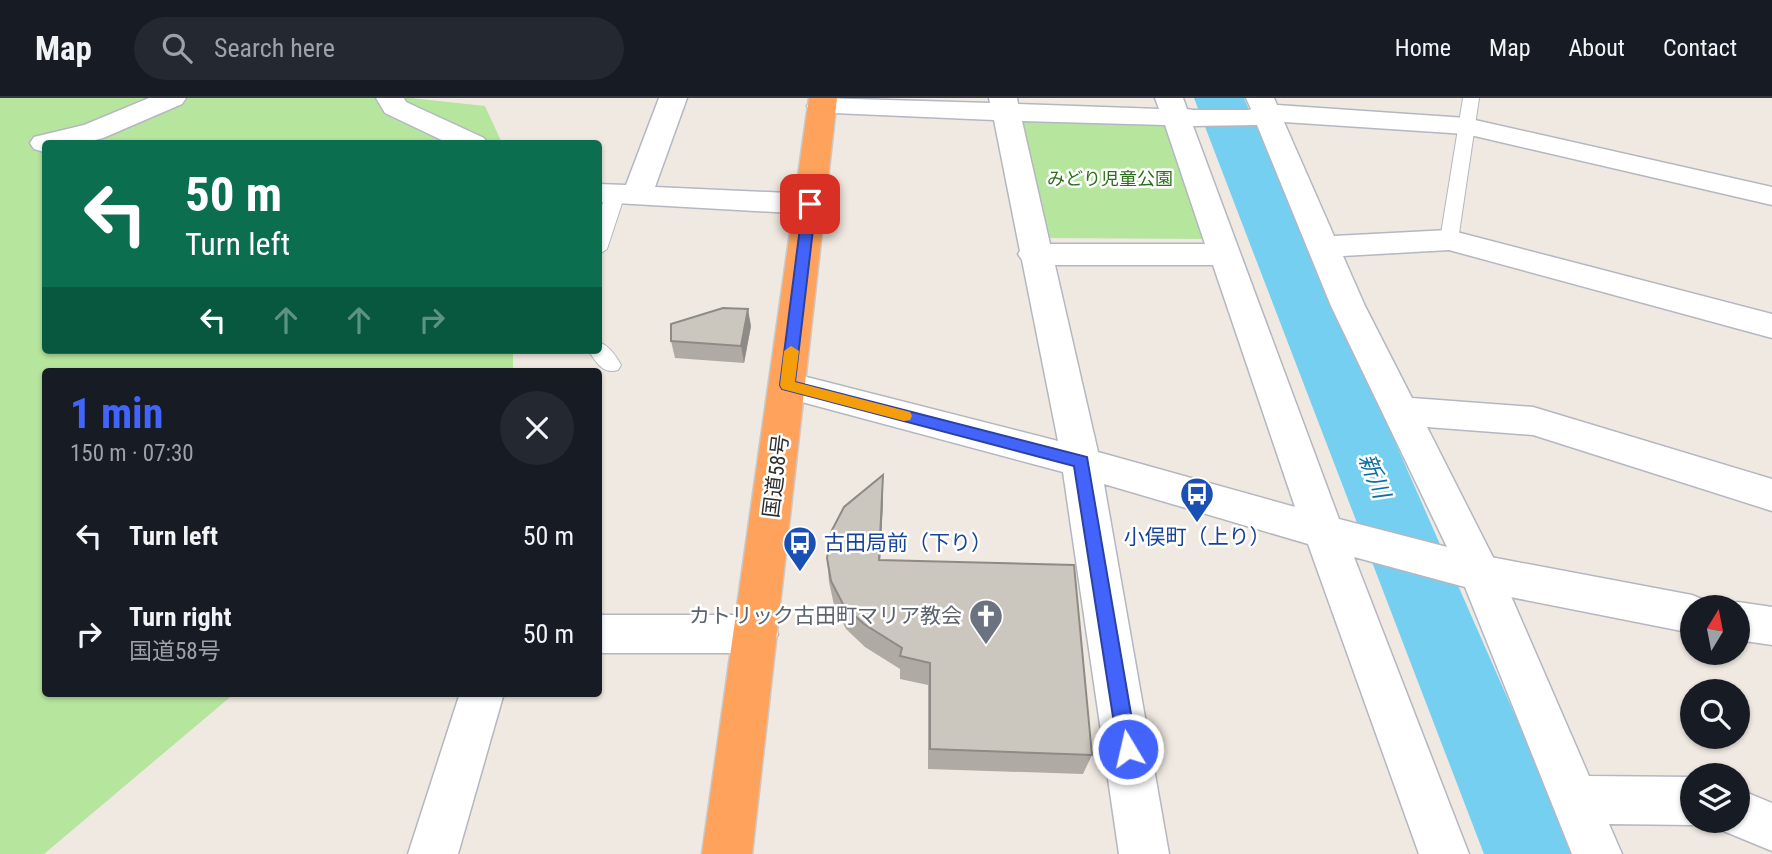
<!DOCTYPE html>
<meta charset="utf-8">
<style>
body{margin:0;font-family:"Roboto Condensed","Noto Sans JP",sans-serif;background:#242831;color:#f1f3f6;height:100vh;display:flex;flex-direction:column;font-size:26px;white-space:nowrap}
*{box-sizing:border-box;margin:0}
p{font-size:23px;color:#9ea1a6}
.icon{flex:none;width:38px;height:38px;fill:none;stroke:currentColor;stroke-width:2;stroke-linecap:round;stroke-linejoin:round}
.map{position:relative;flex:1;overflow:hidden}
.side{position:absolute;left:42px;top:270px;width:560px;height:329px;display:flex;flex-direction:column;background:#171b24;border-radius:7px;box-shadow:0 2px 5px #0004}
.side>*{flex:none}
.top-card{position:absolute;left:42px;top:42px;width:560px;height:214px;border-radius:7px;box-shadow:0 2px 5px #0004;background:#0b6e4f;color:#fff;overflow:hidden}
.needle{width:46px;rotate:10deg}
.fabs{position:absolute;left:1680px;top:497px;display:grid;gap:14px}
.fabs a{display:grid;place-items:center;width:70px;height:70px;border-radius:50%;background:#171b24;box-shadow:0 2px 5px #0004;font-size:35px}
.pin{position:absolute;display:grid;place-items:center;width:60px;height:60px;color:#fff;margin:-30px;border-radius:14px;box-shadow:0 4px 10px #0006}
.me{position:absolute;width:77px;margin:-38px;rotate:351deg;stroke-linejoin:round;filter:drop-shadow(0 0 5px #0008)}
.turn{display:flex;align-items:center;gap:24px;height:147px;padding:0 28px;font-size:32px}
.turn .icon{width:91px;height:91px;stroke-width:2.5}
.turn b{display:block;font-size:49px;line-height:60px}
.lanes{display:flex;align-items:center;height:66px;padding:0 28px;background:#0003;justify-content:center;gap:35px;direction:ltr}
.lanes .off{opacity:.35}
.round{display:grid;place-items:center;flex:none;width:74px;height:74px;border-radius:37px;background:#242831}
.headline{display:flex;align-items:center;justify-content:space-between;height:119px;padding:0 28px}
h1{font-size:42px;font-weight:700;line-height:52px;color:#4264fb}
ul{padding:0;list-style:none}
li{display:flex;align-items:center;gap:21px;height:98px;padding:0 28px}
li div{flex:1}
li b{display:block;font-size:26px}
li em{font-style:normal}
header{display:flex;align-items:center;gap:42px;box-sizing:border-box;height:98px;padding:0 35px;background:#171b24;border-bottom:2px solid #363941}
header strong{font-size:33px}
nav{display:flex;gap:38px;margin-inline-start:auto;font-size:24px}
.search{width:490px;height:63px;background:#242831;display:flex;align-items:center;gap:18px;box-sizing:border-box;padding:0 24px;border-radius:38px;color:#9ea1a6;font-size:26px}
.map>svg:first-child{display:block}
.green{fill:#b6e59e}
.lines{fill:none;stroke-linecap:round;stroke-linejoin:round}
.river{fill:#75cff0;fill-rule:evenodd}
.lane-casing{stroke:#b4b7c1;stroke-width:2}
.street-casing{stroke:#b4b7c1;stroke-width:3}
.secondary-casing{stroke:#b4b7c1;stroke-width:3}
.highway-casing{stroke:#c9c9c9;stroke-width:3}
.lane{fill:#fff;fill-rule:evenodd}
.street{fill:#fff;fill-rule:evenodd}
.secondary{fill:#fff;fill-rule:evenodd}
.highway{fill:#ffa35c;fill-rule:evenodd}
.wall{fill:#afaba4}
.shaded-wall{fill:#8e8b86}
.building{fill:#cbc7bf;stroke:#8e8b86;stroke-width:2}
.route{fill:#4264fb;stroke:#2b41a3;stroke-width:2}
.slow{fill:#f59e0b}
.labels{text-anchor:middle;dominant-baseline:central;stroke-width:5;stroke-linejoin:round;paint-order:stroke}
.far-park-label{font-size:18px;fill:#2c6e1b;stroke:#fff}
.street-label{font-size:21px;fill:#2e2e2e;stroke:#fff}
.transit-label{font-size:21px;fill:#164399;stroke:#fff}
.worship-label{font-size:21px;fill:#5b616d;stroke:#fff;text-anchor:end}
.water-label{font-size:23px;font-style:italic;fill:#0d6fa3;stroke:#fff}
</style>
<header>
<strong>Map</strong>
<div class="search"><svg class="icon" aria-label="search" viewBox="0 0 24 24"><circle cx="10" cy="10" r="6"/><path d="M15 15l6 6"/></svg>Search here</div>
<nav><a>Home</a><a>Map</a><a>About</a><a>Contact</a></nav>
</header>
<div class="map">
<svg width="1772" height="756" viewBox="0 0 1772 756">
<rect width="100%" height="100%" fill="#efe9e1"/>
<path class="green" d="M0,0H411L485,8L502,45L46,46V252H513V273H46V595H235L44,756H0Z
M1019,19L1168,21L1210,141L1045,140Z"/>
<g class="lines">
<path class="river" d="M1194,0H1244L1576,756H1484Z"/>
<g class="lane-casing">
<path id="lane" d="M1463,0H1479L1458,142L1456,146H1442L1440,142Z
M616,90L625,96L607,151L598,157C598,140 596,96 616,90Z
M598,244C609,247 616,258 621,267L618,272C603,277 596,264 588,252H598Z"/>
</g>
<g class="street-casing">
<path id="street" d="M149,0H186L182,6L103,40L80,46H46L44,54L34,51L30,45L34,39L84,27Z
M376,0H404L406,4L484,40L488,46H450L385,15Z
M659,0H687L655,89L809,96L820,99L824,106L820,113L809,116L598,104V86L626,87Z
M820,0L990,5L989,0H1017L1018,6L1159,11L1155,0H1183L1187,11L1193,12H1249L1251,11L1246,0H1274L1277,7L1466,20L1772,89V107L1466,36L1284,24L1334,138L1449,132L1772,216V240L1449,152L1343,158L1365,208L1412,300L1533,309L1772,381V413L1533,337L1427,329L1501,475L1589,678L1692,679V723H1702L1692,727L1609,726L1622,756H1572L1465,489L1354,459L1469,756H1419L1308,446L1104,386L1169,756H1119L1063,374L787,300L774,296L769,287L774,278L787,274L1058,343L1022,162L1018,156L1020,153L994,22L811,14L807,8L811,2ZM1022,23L1165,27L1205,146H1050ZM1257,27L1331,208L1447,449L1339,421L1193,28ZM1055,167H1213L1295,409L1098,354Z
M598,517H756L771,522L778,536L771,550L756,555H598Z
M460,595H504L458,756H408Z
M1738,691L1772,705V753L1721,732L1717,723H1738Z"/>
</g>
<g class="secondary-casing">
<path id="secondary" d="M1480,457L1692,497L1707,503L1710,509H1692V535L1480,493L1465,488L1459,475L1465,462Z
M1738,504L1772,509V547L1738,542V509H1724Z"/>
</g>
<g class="highway-casing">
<path id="highway" d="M809,0H837L752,756H702Z"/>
</g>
<use href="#lane" class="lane"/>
<use href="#street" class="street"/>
<use href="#secondary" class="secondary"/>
<use href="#highway" class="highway"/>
</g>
<path class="wall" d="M751,228L744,265L675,260L671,243Z
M883,403L880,462L1092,657L1083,676L928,671V587L900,581V571L865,549L846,531L834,507L829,484L827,460Z"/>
<path class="shaded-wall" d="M748,211L751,228L744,265L741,248Z
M883,377V403L879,486V462Z"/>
<path class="building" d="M723,210L748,211L741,248L671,243V226Z
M883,377L879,462L1074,467L1092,657L930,651V565L900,558L902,550L864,526L844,508L831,483L827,460L832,432L844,409Z"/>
<path class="route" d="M810,102L816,106L795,284L1087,359L1137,651L1134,658L1128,661L1121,658L1118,651L1074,368L782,291L780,287L803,106Z"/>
<path class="slow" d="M791,248L799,253L795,284L910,314L912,318L910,322L904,323L782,291L780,287L784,253Z"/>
<defs>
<g id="bus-pin" transform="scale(1.75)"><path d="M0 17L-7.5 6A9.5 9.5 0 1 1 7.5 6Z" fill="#1a4fb4" stroke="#fff"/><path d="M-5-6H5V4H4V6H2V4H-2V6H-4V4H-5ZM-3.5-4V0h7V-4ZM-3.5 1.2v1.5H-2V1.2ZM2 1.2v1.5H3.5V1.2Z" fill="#fff"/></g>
<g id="church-pin" transform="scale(1.75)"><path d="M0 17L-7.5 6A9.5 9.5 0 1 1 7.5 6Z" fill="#6b7280" stroke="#fff"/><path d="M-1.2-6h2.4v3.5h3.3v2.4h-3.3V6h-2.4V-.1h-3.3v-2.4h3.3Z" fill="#fff"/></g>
</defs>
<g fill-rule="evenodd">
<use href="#bus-pin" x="1197" y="396"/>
<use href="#bus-pin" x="800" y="445"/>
<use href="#church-pin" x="986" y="518"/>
</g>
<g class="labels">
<g class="far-park-label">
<text x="1110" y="80">みどり児童公園</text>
</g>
<g class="street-label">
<text transform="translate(776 378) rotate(-83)">国道58号</text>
</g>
<g class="transit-label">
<text x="1197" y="439">小俣町（上り）</text>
<text x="824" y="445" text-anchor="start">古田局前（下り）</text>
</g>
<g class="worship-label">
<text x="962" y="518">カトリック古田町マリア教会</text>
</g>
<g class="water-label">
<text transform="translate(1374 378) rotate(68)">新川</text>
</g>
</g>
</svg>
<div class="fabs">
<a><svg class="needle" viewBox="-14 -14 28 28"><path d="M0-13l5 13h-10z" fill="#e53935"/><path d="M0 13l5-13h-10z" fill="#9ea1a6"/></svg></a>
<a><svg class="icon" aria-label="search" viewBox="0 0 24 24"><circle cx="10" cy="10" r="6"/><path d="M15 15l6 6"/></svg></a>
<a><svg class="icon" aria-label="layers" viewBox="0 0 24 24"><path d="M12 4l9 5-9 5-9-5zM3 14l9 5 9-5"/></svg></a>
</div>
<div class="pin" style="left:810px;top:106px;background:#d93025"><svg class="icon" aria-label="arrive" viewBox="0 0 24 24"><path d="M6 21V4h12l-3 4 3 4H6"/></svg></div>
<svg class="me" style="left:1128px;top:651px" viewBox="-20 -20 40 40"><circle r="17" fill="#4264fb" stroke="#fff" stroke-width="3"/><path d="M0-11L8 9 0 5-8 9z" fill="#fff"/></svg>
<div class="top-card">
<div class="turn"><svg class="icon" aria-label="left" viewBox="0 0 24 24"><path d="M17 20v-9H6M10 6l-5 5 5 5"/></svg><div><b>50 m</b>Turn left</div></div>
<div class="lanes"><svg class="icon" aria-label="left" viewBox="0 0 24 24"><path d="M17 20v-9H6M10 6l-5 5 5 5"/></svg><svg class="icon off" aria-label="ahead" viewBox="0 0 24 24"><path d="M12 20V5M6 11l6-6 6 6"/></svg><svg class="icon off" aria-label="ahead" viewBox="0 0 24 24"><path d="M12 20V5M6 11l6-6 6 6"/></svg><svg class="icon off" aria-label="right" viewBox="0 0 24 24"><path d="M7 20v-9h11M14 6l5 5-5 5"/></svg></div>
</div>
<section class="side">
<div class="headline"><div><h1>1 min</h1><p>150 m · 07:30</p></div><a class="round"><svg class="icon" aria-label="close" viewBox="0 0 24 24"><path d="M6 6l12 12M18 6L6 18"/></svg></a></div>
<ul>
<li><svg class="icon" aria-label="left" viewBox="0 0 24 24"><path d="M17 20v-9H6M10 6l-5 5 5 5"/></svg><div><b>Turn left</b></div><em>50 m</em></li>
<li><svg class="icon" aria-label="right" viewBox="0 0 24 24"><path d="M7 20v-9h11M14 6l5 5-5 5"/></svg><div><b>Turn right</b><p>国道58号</p></div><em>50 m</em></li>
</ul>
</section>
</div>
